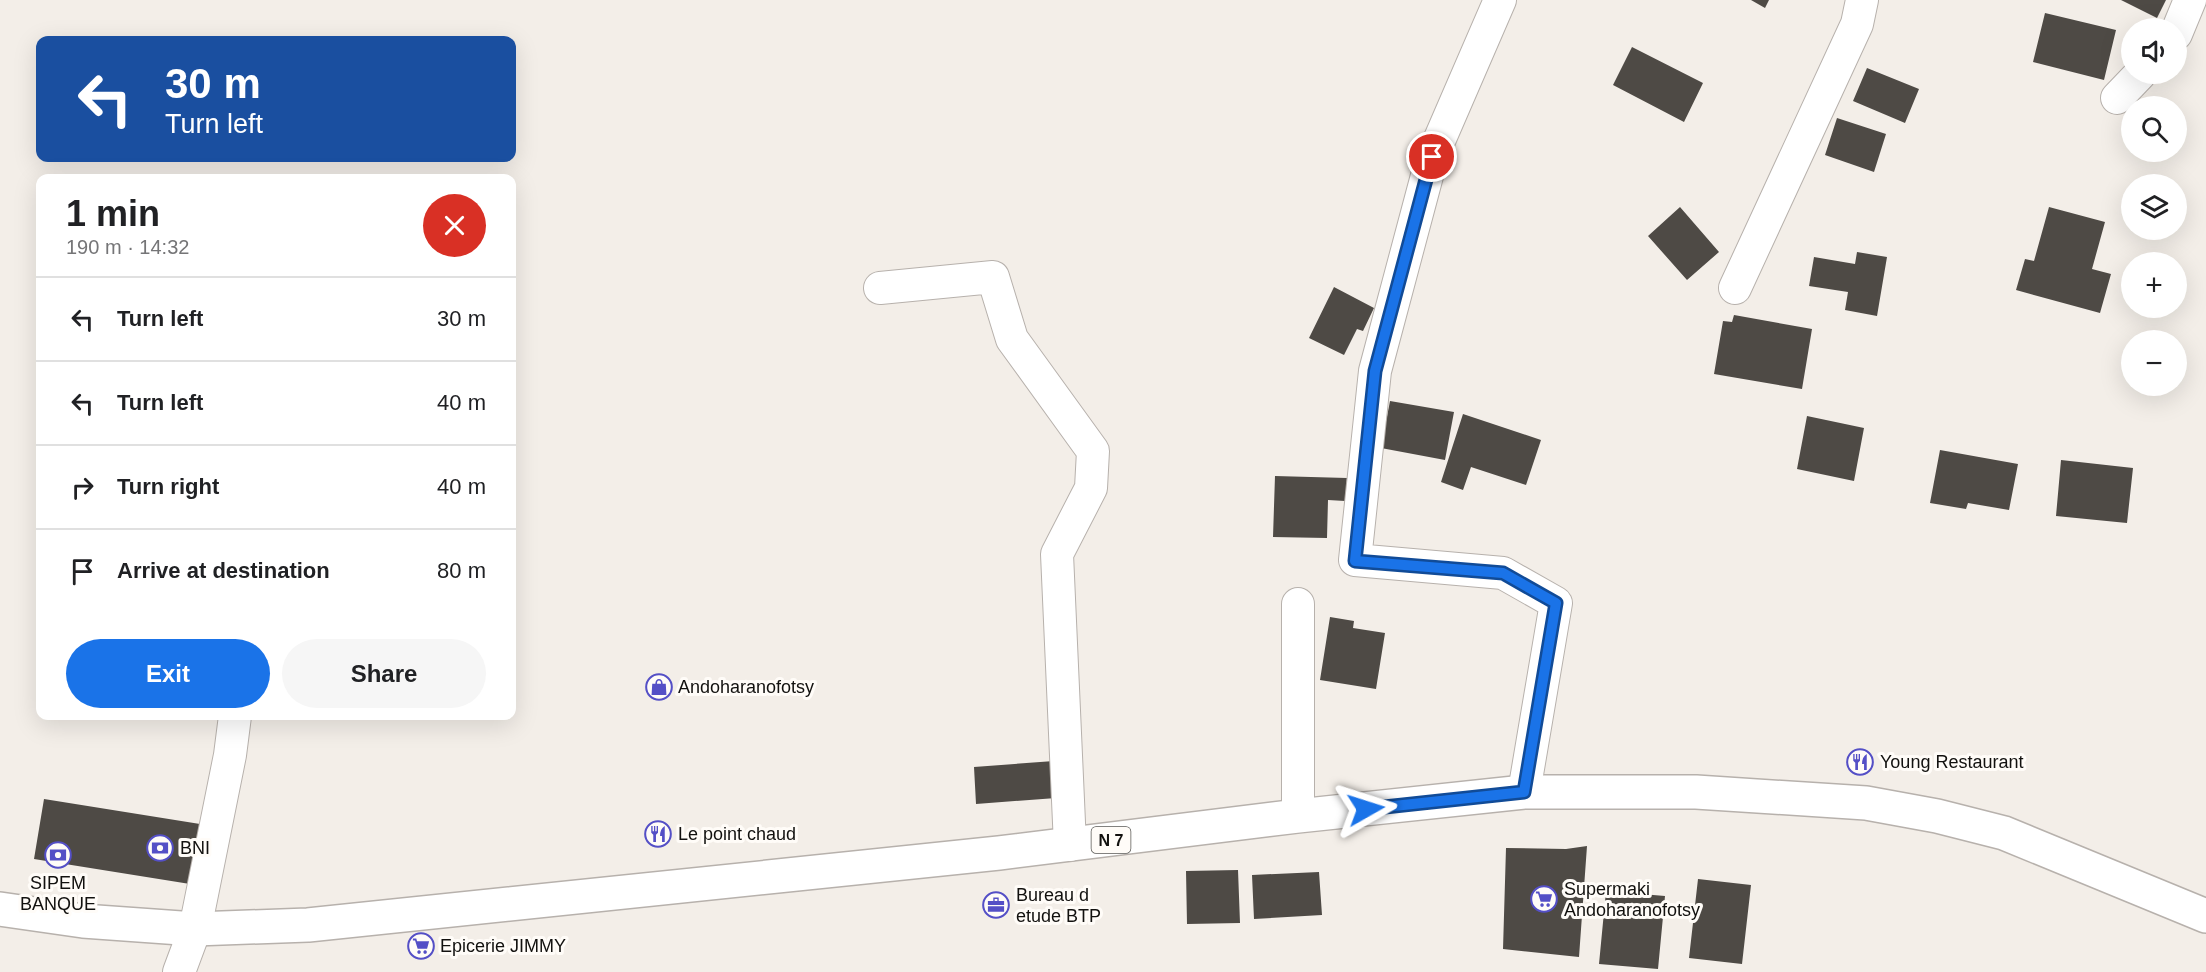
<!DOCTYPE html>
<meta charset="utf-8">
<style>
body{margin:0;font-family:Arial,sans-serif;background:#f6f6f6;color:#202124;height:100vh;display:flex;flex-direction:column;font-size:22px;white-space:nowrap}
*{box-sizing:border-box;margin:0}
p{font-size:20px;color:#757577}
.icon{flex:none;width:33px;height:33px;fill:none;stroke:currentColor;stroke-width:2;stroke-linecap:round;stroke-linejoin:round}
.map{position:relative;flex:1;overflow:hidden}
.drawer{position:absolute;left:36px;top:174px;width:480px;height:546px;display:flex;flex-direction:column;background:#fff;border-radius:12px;box-shadow:0 6px 24px #0002}
.drawer>*{flex:none}
.hud{position:absolute;left:36px;top:36px;width:480px;height:126px;border-radius:12px;box-shadow:0 6px 24px #0002;background:#1a4fa0;color:#fff;overflow:hidden}
.tools{position:absolute;left:2121px;top:18px;display:grid;gap:12px}
.tools a{display:grid;place-items:center;width:66px;height:66px;border-radius:50%;background:#fff;box-shadow:0 6px 24px #0002;font-size:30px}
.pin{position:absolute;display:grid;place-items:center;width:51px;height:51px;color:#fff;margin:-26px;border:3px solid #fff;border-radius:50%;box-shadow:0 2px 6px #0007}
.me{position:absolute;width:66px;margin:-33px;rotate:84deg;stroke-linejoin:round;filter:drop-shadow(0 0 4px #0008)}
.turn{display:flex;align-items:center;gap:21px;height:126px;padding:0 30px;font-size:27px}
.turn .icon{width:78px;height:78px;stroke-width:2.5}
.turn b{display:block;font-size:42px;line-height:51px}
.round{display:grid;place-items:center;flex:none;width:63px;height:63px;border-radius:32px;background:#f6f6f6}
.head{display:flex;align-items:center;justify-content:space-between;height:102px;padding:0 30px}
h1{font-size:36px;font-weight:700;line-height:45px}
.button{display:flex;gap:12px;margin-top:auto;padding:12px 30px}
.button a{flex:1;height:69px;border-radius:36px;background:#1a73e8;color:#fff;font-size:24px;font-weight:700;line-height:69px;text-align:center}
.button a+a{background:#f6f6f6;color:#202124}
ul{padding:0;list-style:none}
li{display:flex;align-items:center;gap:18px;height:84px;padding:0 30px;border-top:2px solid #e0e0e0}
li div{flex:1}
li b{display:block;font-size:22px}
li em{font-style:normal}
.map>svg:first-child{display:block}
.building{fill:#4e4a45}
.lines{fill:none;stroke-linecap:round;stroke-linejoin:round}
.minor-casing{stroke:#b7b1ac;stroke-width:34}
.primary-casing{stroke:#b7b1ac;stroke-width:36}
.minor{stroke:#fff;stroke-width:32}
.primary{stroke:#fff;stroke-width:33}
.route-casing{stroke:#114b97;stroke-width:15}
.route{stroke:#1a73e8;stroke-width:10}
.labels{text-anchor:middle;dominant-baseline:central;stroke-width:6;stroke-linejoin:round;paint-order:stroke}
.shield{fill:#fffcf8;stroke:#595855;stroke-width:1.5}
.shield-label{font-size:16px;font-weight:bold;fill:#12110f}
.poi-label{font-size:18px;fill:#12110f;stroke:#fffcf8;text-anchor:start}
</style>
<div class="map">
<svg width="2206" height="972" viewBox="0 0 2206 972">
<rect width="100%" height="100%" fill="#f3eee8"/>
<path class="building" d="M1751,0H1769L1765,8Z
M2121,0H2166L2157,18Z
M2045,13L2116,30L2104,80L2033,62Z
M1632,47L1703,83L1684,122L1613,85Z
M1867,68L1919,89L1905,123L1853,101Z
M1837,118L1886,134L1874,172L1825,155Z
M1680,207L1719,252L1687,280L1648,236Z
M2049,207L2105,222L2092,269L2111,274L2100,313L2016,290L2025,259L2034,261Z
M1857,252L1887,257L1877,316L1845,310L1848,292L1809,286L1814,257L1855,264Z
M1334,287L1374,308L1363,331L1357,329L1344,355L1309,338Z
M1734,315L1812,329L1802,389L1714,374L1723,321L1732,322Z
M1390,401L1454,412L1445,460L1381,448Z
M1463,414L1541,440L1526,485L1471,467L1463,490L1441,482Z
M1807,416L1864,428L1854,481L1797,469Z
M1940,450L2018,464L2009,510L1968,503L1966,509L1930,503Z
M2061,460L2133,468L2127,523L2056,516Z
M1275,476L1347,478L1345,501L1328,500L1327,538L1273,537Z
M1330,617L1354,621L1353,628L1385,633L1376,689L1320,680Z
M1054,761L1056,798L976,804L974,767Z
M44,799L200,824L190,884L34,859Z
M1587,846L1579,957L1503,949L1506,848L1566,849Z
M1238,870L1240,923L1187,924L1186,871Z
M1319,872L1322,915L1254,919L1252,875Z
M1698,879L1751,885L1742,964L1689,958Z
M1606,891L1665,896L1658,969L1599,964Z"/>
<g class="lines">
<g class="minor-casing">
<path id="minor" d="M1500,0L1432,157L1375,371L1355,560L1503,573L1556,603L1524,792
M2176,34L2190,0
M2117,98L2140,74
M880,288L993,277L1012,339L1093,451L1091,488L1057,554L1070,845
M1735,288L1857,24L1862,0
M1298,816V604
M179,972L195,929L230,755L235,716"/>
</g>
<g class="primary-casing">
<path id="primary" d="M0,909L83,921L195,929L308,925L999,853L1298,816L1524,792H1696L1866,803L1937,816L2004,833L2206,916"/>
</g>
<use href="#minor" class="minor"/>
<use href="#primary" class="primary"/>
</g>
<g class="lines">
<g class="route-casing">
<path id="route" d="M1366,809L1524,792L1556,603L1503,573L1355,561L1375,371L1432,157"/>
</g>
<use href="#route" class="route"/>
</g>
<defs>
<g id="shop-ring" transform="scale(1.35)"><circle r="9.5" fill="#fffcf8" stroke="#544fc6" stroke-width="1.5"/><path d="M-5-2.5h2.3a2.7 3.5 0 0 1 5.4 0H5L5.5 6h-11ZM-1.5-2.5h3a1.5 2.3 0 0 0-3 0Z" fill="#544fc6"/></g>
<g id="restaurant-ring" transform="scale(1.35)"><circle r="9.5" fill="#fffcf8" stroke="#544fc6" stroke-width="1.5"/><path d="M-5-6h1v4h1v-4h1v4h1v-4h1v5L-1.5 .5V6h-2V.5L-5-1ZM5-6V6H3V1.5H1.5Q1.5-4 5-6Z" fill="#544fc6"/></g>
<g id="bank-ring" transform="scale(1.35)"><circle r="9.5" fill="#fffcf8" stroke="#544fc6" stroke-width="1.5"/><path d="M-6-4H6V4H-6ZM0-2.3a2.3 2.3 0 1 0 0 4.6a2.3 2.3 0 1 0 0-4.6Z" fill="#544fc6"/></g>
<g id="supermarket-ring" transform="scale(1.35)"><circle r="9.5" fill="#fffcf8" stroke="#544fc6" stroke-width="1.5"/><path d="M-6-5.5h2.5l.6 2H6L4.5 2H-2.5L-4.4-4H-6ZM-1.5 3.2a1.3 1.3 0 1 0 .1 0ZM3 3.2a1.3 1.3 0 1 0 .1 0Z" fill="#544fc6"/></g>
<g id="office-ring" transform="scale(1.35)"><circle r="9.5" fill="#fffcf8" stroke="#544fc6" stroke-width="1.5"/><path d="M-6-3h4V-5.5h4V-3h4V5H-6ZM-1-4.5V-3h2v-1.5ZM-6 0V1H6V0Z" fill="#544fc6"/></g>
</defs>
<g fill-rule="evenodd">
<use href="#shop-ring" x="659" y="687"/>
<use href="#restaurant-ring" x="1860" y="762"/>
<use href="#restaurant-ring" x="658" y="834"/>
<use href="#bank-ring" x="160" y="848"/>
<use href="#bank-ring" x="58" y="855"/>
<use href="#supermarket-ring" x="1544" y="899"/>
<use href="#office-ring" x="996" y="905"/>
<use href="#supermarket-ring" x="421" y="946"/>
</g>
<g class="labels">
<rect class="shield" x="1091.5" y="827" width="39" height="26" rx="4.5"/>
<g class="shield-label">
<text x="1111" y="840">N 7</text>
</g>
<g class="poi-label">
<text x="678" y="687">Andoharanofotsy</text>
<text x="1880" y="762">Young Restaurant</text>
<text x="678" y="834">Le point chaud</text>
<text x="180" y="848">BNI</text>
<text x="58" y="883" text-anchor="middle">SIPEM<tspan x="58" dy="21">BANQUE</tspan></text>
<text x="1564" y="889">Supermaki<tspan x="1564" dy="21">Andoharanofotsy</tspan></text>
<text x="1016" y="895">Bureau d<tspan x="1016" dy="21">etude BTP</tspan></text>
<text x="440" y="946">Epicerie JIMMY</text>
</g>
</g>
</svg>
<div class="tools">
<a><svg class="icon" aria-label="sound" viewBox="0 0 24 24"><path d="M4 9h4l5-4v14l-5-4H4zM17 9q2 3 0 6"/></svg></a>
<a><svg class="icon" aria-label="search" viewBox="0 0 24 24"><circle cx="10" cy="10" r="6"/><path d="M15 15l6 6"/></svg></a>
<a><svg class="icon" aria-label="layers" viewBox="0 0 24 24"><path d="M12 4l9 5-9 5-9-5zM3 14l9 5 9-5"/></svg></a>
<a>+</a>
<a>−</a>
</div>
<div class="pin" style="left:1432px;top:157px;background:#d93025"><svg class="icon" aria-label="arrive" viewBox="0 0 24 24"><path d="M6 21V4h12l-3 4 3 4H6"/></svg></div>
<svg class="me" style="left:1366px;top:809px" viewBox="-20 -20 40 40"><path d="M0-17L14 15 0 8-14 15z" fill="#1a73e8" stroke="#fff" stroke-width="4"/></svg>
<div class="hud">
<div class="turn"><svg class="icon" aria-label="left" viewBox="0 0 24 24"><path d="M17 20v-9H6M10 6l-5 5 5 5"/></svg><div><b>30 m</b>Turn left</div></div>
</div>
<section class="drawer">
<div class="head"><div><h1>1 min</h1><p>190 m · 14:32</p></div><a class="round" style="background:#d93025;color:#fff"><svg class="icon" aria-label="close" viewBox="0 0 24 24"><path d="M6 6l12 12M18 6L6 18"/></svg></a></div>
<ul>
<li><svg class="icon" aria-label="left" viewBox="0 0 24 24"><path d="M17 20v-9H6M10 6l-5 5 5 5"/></svg><div><b>Turn left</b></div><em>30 m</em></li>
<li><svg class="icon" aria-label="left" viewBox="0 0 24 24"><path d="M17 20v-9H6M10 6l-5 5 5 5"/></svg><div><b>Turn left</b></div><em>40 m</em></li>
<li><svg class="icon" aria-label="right" viewBox="0 0 24 24"><path d="M7 20v-9h11M14 6l5 5-5 5"/></svg><div><b>Turn right</b></div><em>40 m</em></li>
<li><svg class="icon" aria-label="arrive" viewBox="0 0 24 24"><path d="M6 21V4h12l-3 4 3 4H6"/></svg><div><b>Arrive at destination</b></div><em>80 m</em></li>
</ul>
<div class="button"><a>Exit</a><a>Share</a></div>
</section>
</div>
